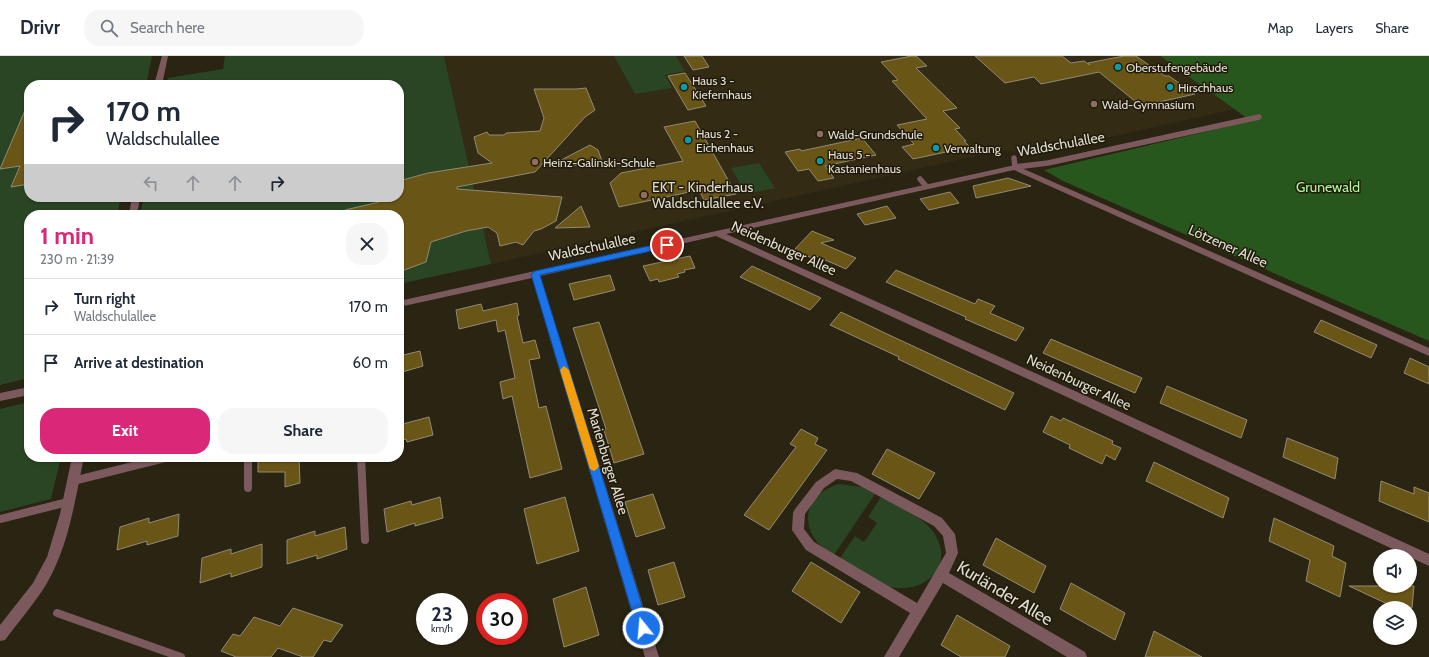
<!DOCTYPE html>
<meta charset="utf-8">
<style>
body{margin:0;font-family:Cabin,sans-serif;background:#f6f6f7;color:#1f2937;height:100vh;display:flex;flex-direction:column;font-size:15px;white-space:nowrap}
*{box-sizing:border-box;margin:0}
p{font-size:13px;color:#747a83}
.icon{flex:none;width:22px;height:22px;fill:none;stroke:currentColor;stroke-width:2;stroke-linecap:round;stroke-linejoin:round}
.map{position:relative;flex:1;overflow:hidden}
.panel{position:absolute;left:24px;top:154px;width:380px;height:252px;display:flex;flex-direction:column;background:#fff;border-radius:16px;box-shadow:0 1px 3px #0004}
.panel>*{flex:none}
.hud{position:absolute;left:24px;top:24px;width:380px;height:122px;border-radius:16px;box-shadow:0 1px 3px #0004;background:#fff;color:#1f2937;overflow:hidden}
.controls{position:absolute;left:1373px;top:493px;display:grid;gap:8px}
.controls a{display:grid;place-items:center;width:44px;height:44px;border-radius:50%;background:#fff;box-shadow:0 1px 3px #0004;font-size:20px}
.speed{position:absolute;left:416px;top:537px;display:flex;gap:8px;font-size:20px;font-weight:700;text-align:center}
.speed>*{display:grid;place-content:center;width:52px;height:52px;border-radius:50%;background:#fff;box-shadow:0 1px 3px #0004;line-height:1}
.speed small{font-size:10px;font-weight:400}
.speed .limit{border:6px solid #d22;background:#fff;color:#111}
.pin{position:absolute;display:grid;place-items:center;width:34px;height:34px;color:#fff;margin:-17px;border:2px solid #fff;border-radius:50%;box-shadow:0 1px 4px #0007}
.me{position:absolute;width:44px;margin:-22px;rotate:343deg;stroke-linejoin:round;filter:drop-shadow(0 0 3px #0008)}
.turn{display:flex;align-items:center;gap:14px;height:84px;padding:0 16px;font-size:18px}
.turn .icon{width:52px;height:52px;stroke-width:2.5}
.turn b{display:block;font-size:28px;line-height:34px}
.lanes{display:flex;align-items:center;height:38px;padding:0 16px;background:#0003;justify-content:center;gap:20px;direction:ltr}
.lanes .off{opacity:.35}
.round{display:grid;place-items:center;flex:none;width:42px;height:42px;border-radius:16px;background:#f6f6f7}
.head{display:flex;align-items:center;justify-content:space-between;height:68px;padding:0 16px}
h1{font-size:24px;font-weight:700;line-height:30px;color:#db2777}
.button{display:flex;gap:8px;margin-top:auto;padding:8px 16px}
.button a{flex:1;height:46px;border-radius:16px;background:#db2777;color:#fff;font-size:16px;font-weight:700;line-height:46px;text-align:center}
.button a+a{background:#f6f6f7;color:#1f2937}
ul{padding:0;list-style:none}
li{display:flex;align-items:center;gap:12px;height:56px;padding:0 16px;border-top:1px solid #e0e1e3}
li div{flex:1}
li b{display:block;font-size:15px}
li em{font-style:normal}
header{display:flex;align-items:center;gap:24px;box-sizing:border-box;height:56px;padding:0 20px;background:#fff;border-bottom:1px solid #e0e1e3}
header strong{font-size:19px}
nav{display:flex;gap:22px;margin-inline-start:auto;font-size:14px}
.search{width:280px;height:36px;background:#f6f6f7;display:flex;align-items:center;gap:10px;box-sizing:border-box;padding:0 14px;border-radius:16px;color:#747a83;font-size:15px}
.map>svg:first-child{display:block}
.built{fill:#332b14}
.green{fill:#294523}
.forest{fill:#27571c}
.building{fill:#695516;stroke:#918a76}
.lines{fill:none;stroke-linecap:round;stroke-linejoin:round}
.lane-far1{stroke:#7c595d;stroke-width:5.5}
.lane{stroke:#7c595d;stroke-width:8}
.street{fill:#7c595d;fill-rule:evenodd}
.route{fill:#1a73e8;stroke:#114b97}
.slow{fill:#f59e0b}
.culture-dot{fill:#0f9aa8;stroke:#201a0a;stroke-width:1.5}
.education-dot{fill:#8d6e63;stroke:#201a0a;stroke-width:1.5}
.labels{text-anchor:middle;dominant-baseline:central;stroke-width:3;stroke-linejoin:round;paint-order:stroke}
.far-poi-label{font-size:12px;fill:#e1ddd3;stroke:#201a0a;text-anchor:start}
.street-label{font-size:14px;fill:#e1ddd3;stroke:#201a0a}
.poi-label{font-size:14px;fill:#e1ddd3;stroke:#201a0a;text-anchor:start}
.park-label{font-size:14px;fill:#adf39e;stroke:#201a0a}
.near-street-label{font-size:17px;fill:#e1ddd3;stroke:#201a0a}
</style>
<header>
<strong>Drivr</strong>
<div class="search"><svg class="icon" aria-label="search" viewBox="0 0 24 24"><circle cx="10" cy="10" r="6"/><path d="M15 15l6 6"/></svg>Search here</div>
<nav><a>Map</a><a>Layers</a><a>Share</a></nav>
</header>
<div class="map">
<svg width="1429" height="601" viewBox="0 0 1429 601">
<rect width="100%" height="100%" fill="#2a2413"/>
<path class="built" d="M444,0H1160L1235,53L1035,98L1003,94L491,208Z"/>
<path class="green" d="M0,0H152L146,29H29V141H121L117,159H29V322L0,329Z
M225,0H444L491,208L399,228V159H140L144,141H399V29H166L168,22L223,13Z
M614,0H676L685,15L665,19L672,32L635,38Z
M759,107L775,132L746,138L731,112Z
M29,346V401H61L51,443L0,456V353Z
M840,428L862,431L875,438L834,499C826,494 819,490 815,483C798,458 814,434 840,428Z
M881,441C896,450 921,460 931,473C960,509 923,543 883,529L840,502L855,480L864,486L877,467L868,461Z"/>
<path class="forest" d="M1160,0H1429V285L1063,125L1044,114L1251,65Z"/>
<path class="building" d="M684,0H702L709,11L693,14Z
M912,0H916L927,10L916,12L957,52L943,55L960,72L955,73L966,85H964L970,91L913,103L902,91L914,88L897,69L927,63L892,25L898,24L881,6Z
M975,0H1062L1071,7L1084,5L1090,9L1088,7L1124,0H1136L1165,20H1169L1195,38L1141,50L1099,16L1041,28L1034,21L1005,27Z
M685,17L706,50L688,54L668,20Z
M586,32L595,54L585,61L535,116L457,131V133L562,141L556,165L541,173L534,175L523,189L516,186L500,190L497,177L488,171L466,175L431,186L426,206L399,216V159H346L345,154L379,146L382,141H399V125L428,117L492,107L478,97L474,81L487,76L489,79H504L506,77L540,75L544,62L534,33H576Z
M29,45V128L11,131L20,110L0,113Z
M695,65L736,138L704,144L699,134L619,151L610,127L621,117L683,105L664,71Z
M862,82L876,99L825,110L834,122L818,125L809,113L798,115L785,96L800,93L801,95Z
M590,89L598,94L603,108L548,111Z
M1008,122L1031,130L976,142L973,130Z
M950,136L959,147L929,154L920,143Z
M581,150L590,171L555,172Z
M887,150L896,162L865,169L857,158Z
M812,175L834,184L821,187L856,202L846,213L816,200L814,203L794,194Z
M690,200L695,212L684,214L685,216L677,218L679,221L659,226L658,223L650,225L643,210Z
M752,210L821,242L810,254L740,221Z
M896,214L975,248L978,243L995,250L990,257L1024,272L1016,285L965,263L966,261L886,226Z
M610,219L615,234L574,244L569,228Z
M517,247L519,259L517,260L523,287L535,284L540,302L529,304L539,352L546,350L562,413L530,422L512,340L503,343L500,326L515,322L505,274L498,276L496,264L459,273L456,254L481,248L483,255Z
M841,256L887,278L1014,337L1005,354L898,303L899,301L830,269Z
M1321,264L1377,289L1371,302L1314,276Z
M599,266L644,398L614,407L604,374L606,373L573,272Z
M1051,283L1142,322L1135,337L1043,297Z
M420,295L423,310L399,317V300Z
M1410,302L1429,311V328L1404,317Z
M1167,330L1247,364L1241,382L1160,347Z
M1051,360L1061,365L1063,362L1113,385L1112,388L1121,392L1115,404L1106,399L1102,408L1069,392L1070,389L1043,376Z
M429,361L433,379L407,386L406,383L399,385V369Z
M801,373L818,382L815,388L827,394L769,474L744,459L796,391L790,388Z
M1287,382L1338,402L1335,423L1283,401Z
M887,393L935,417L919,443L872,418Z
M258,401H299L300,427L285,431V416H258Z
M1154,406L1229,442L1223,462L1146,425Z
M1381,425L1414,438V431L1429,437V466L1379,445Z
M653,438L665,472L636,481L625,446Z
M440,441L443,462L415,470V467L387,476L384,453L411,445L412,449Z
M565,441L579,495L537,508L524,453Z
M179,458L178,480L147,489V485L117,494L120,471L149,462V467Z
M1274,462L1334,490L1332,500L1346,507L1340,541L1306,525L1310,504L1269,485Z
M345,471L347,493L317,503V499L287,508V484L315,475V480Z
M996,482L1046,510L1034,537L983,509Z
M262,488V511L231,521V517L200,527L202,502L231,493V498Z
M674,506L685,541L658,549L648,514Z
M811,506L860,536L841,567L792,535Z
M1071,527L1125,557L1115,584L1060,553Z
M1349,530H1414L1412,552H1396Z
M586,531L599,579L564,591L553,543Z
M293,552L343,569L331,586L324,584L313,601H303L278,592L271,601H236L221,595L233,578L240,580L254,561L280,570Z
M957,559L1010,590L1005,601H961L941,589Z
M1154,575L1202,601H1145Z"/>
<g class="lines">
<path class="lane-far1" d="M1014,102L1015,111L1048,107L1259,61
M920,123L926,130"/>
<path class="lane" d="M248,401V432
M361,401L365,484
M73,425L169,401
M0,463L68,446
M57,557L181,601"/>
<path class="street" d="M162,0H168L162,29H154Z
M1015,109L1429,292V300L1014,114L726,178L1075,335L1429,498V510L1067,341L716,180L540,220L659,601H645L532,222L399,251V245Z
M132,141H140L137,159H129Z
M29,331V339L0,345V337Z
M72,401H84C75,444 69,489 47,527C35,547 19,565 5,584L0,585V569L33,527L47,501L60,458Z
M835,413L857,417L942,462L955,478L958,497L949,517L1085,596L1087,601H1067L943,527L899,601H884L910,557L806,494L792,474L793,457L795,453L816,426ZM837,423L851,425L934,470L943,480L946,497L917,547L814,486L804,473L805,458L824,432Z"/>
</g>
<path class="route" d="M667,186L671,189L670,191L540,219L649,572L647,576L643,577L639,576L637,572L531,218L535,215Z"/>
<path class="slow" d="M564,310L569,314L599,410L597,413L594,415L590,413L589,410L560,314Z"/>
<g class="culture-dot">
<circle cx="1118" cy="11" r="4"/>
<circle cx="684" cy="31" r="4"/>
<circle cx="1170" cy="31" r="4"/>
<circle cx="688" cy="84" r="4"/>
<circle cx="936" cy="92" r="4"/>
<circle cx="820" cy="105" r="4"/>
</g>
<g class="education-dot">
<circle cx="1094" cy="48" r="4"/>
<circle cx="820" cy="78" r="4"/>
<circle cx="535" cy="106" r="4"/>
<circle cx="644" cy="139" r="4"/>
</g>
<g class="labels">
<g class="far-poi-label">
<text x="1126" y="11">Oberstufengebäude</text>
<text x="692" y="24">Haus 3 -<tspan x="692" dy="14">Kiefernhaus</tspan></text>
<text x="1178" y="31">Hirschhaus</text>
<text x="1102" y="48">Wald-Gymnasium</text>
<text x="696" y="77">Haus 2 -<tspan x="696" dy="14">Eichenhaus</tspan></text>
<text x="828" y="78">Wald-Grundschule</text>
<text x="944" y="92">Verwaltung</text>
<text x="828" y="98">Haus 5 -<tspan x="828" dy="14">Kastanienhaus</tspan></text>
<text x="543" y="106">Heinz-Galinski-Schule</text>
</g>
<g class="street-label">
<text transform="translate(1061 88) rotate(-10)">Waldschulallee</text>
<text transform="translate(1228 190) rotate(24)">Lötzener Allee</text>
<text transform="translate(592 191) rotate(-12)">Waldschulallee</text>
<text transform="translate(784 192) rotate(24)">Neidenburger Allee</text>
<text transform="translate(1079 326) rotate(25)">Neidenburger Allee</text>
<text transform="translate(608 405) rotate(73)">Marienburger Allee</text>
</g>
<g class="poi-label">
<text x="652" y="131">EKT - Kinderhaus<tspan x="652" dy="16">Waldschulallee e.V.</tspan></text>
</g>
<g class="park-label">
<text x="1328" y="131">Grunewald</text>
</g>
<g class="near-street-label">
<text transform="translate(1005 537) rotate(31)">Kurländer Allee</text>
</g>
</g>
</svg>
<div class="controls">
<a><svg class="icon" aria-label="sound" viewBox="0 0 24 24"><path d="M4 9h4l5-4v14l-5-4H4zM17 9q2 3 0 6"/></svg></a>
<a><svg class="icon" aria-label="layers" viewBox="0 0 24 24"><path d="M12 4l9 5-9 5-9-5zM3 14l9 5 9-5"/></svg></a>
</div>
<div class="speed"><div>23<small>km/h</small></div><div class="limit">30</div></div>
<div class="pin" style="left:667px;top:189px;background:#d93025"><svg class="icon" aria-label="arrive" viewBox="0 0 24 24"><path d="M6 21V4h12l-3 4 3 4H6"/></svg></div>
<svg class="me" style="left:643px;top:572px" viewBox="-20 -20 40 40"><circle r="17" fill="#1a73e8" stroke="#fff" stroke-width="3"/><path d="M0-11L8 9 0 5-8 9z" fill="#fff"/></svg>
<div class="hud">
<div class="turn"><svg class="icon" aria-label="right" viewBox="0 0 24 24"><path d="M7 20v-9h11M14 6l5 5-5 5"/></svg><div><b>170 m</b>Waldschulallee</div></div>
<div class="lanes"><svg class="icon off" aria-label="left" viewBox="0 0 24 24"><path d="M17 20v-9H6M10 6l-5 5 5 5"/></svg><svg class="icon off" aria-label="ahead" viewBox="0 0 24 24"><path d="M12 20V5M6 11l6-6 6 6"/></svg><svg class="icon off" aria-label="ahead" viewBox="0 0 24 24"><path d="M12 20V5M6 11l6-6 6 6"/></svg><svg class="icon" aria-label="right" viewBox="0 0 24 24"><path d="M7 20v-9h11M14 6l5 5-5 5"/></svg></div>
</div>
<section class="panel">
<div class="head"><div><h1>1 min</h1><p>230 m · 21:39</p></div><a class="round"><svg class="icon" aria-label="close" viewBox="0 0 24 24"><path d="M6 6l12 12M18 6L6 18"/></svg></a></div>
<ul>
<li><svg class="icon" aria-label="right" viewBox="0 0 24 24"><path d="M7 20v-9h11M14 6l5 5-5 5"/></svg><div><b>Turn right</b><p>Waldschulallee</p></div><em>170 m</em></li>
<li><svg class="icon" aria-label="arrive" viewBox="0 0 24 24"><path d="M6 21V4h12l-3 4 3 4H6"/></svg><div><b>Arrive at destination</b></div><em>60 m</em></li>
</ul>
<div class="button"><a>Exit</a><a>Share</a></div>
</section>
</div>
